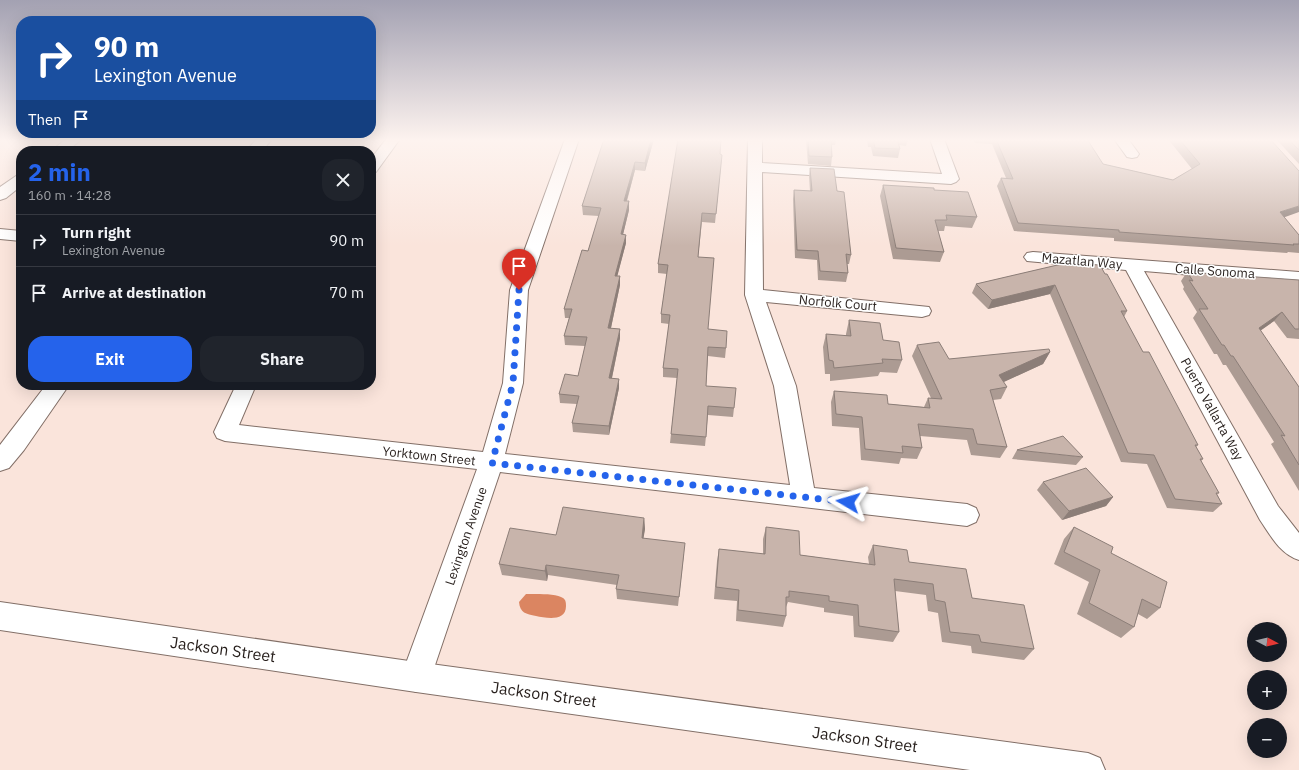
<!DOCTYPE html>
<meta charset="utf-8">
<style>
body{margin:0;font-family:"IBM Plex Sans",sans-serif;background:#20242c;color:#f1f3f6;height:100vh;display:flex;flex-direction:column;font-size:15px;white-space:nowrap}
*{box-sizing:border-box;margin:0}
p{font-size:13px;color:#9ea1a6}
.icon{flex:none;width:22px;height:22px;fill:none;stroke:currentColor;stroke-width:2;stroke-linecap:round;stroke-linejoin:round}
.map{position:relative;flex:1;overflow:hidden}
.drawer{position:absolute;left:16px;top:146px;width:360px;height:244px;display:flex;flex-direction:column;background:#171b24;border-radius:16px;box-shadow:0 4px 16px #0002}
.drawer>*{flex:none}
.hud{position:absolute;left:16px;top:16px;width:360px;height:122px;border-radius:16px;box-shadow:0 4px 16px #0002;background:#1a4fa0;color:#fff;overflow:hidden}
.needle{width:26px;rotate:97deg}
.controls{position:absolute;left:1247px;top:622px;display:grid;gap:8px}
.controls a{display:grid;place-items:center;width:40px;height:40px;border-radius:50%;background:#171b24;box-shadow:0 4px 16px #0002;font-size:20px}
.pin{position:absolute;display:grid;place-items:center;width:34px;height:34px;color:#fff;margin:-41px -17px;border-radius:50% 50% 50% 0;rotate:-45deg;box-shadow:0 0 4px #0007}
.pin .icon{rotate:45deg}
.me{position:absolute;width:44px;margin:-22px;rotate:277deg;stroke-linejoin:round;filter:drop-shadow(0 0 3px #0008)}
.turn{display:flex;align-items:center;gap:14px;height:84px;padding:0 12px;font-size:18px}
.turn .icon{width:52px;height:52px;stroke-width:2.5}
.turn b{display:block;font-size:28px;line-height:34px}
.then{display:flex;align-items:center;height:38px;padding:0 12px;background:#0003;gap:8px;font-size:15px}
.round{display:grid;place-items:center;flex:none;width:42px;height:42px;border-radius:16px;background:#20242c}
.head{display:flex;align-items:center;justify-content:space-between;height:68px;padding:0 12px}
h1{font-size:24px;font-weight:800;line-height:30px;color:#2563eb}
.primary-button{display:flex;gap:8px;margin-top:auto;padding:8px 12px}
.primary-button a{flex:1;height:46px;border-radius:16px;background:#2563eb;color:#fff;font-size:16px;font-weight:800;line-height:46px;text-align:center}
.primary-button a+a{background:#20242c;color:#f1f3f6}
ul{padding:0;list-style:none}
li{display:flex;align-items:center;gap:12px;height:52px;padding:0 12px;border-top:1px solid #363941}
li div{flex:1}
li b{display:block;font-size:15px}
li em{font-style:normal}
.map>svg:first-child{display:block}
.water{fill:#db8561}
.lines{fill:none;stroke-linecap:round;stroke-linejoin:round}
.minor-casing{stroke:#826f67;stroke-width:2}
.secondary-casing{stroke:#826f67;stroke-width:2}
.minor{fill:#fff;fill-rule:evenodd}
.secondary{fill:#fff;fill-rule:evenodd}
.wall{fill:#ac9b93}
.shaded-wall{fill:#8c7e78}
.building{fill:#c8b4ab;stroke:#8c7e78}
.route{stroke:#2563eb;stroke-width:7;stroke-dasharray:0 12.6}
.labels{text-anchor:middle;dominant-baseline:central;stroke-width:3;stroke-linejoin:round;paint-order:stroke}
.street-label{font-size:13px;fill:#261e1b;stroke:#fff}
.near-street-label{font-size:16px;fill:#261e1b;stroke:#fff}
</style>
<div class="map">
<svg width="1299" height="770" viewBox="0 0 1299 770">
<rect width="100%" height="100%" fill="#fae4db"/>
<path class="water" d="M526,594C534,594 557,593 563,598C566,600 566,603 566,606C566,622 546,618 536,616C526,614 520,613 519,602Z"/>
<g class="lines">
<g class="minor-casing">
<path id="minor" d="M66,139H82L67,151H51Z
M386,139H400L376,172L371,173V159Z
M565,139H579L528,290L523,383L505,454L790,485L774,386L745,295L748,139H762V163L942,174L930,139H944L959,179L956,182L951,184L762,172L763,290L929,307L931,311L929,315L922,317L766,302L796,386L814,488L967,504L976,508L979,515L976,522L967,526L500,472L431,677L426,687L416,692L406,687L401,677L477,469L225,441L217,438L214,432L236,385H256L239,425L483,452L503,383L510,290Z
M1114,139H1128L1139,154L1137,157L1132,158L1127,157Z
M21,174V186L6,198L0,200V187L16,176Z
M0,229L21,231V241L0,239Z
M1033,252L1299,272V284L1144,271L1278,506L1299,533V560C1280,554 1271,536 1260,520L1126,270L1027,261L1024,257L1027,253Z"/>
</g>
<g class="secondary-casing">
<path id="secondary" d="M257,139H272L262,151H246Z
M46,385H69L24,450L9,468L0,471V445Z
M0,602L416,662L1088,753L1100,758L1105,770H970L416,692L0,630Z"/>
</g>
<use href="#minor" class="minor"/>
<use href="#secondary" class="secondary"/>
</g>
<path class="wall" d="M604,139H654L645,171L635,170L627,201H629V210L623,234L626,235V243L617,276H620V285L611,328L620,338L612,378L619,388L609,435L573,432L572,423L577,404L560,403L559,394L578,376L585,346L565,345L564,336L569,318H565L564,309L588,251L599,216L583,215L582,206Z
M803,139H837L835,145H831L832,157L831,166L808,164L806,140H803Z
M867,139H908L906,146L899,145L900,149L898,158L873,156L871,147H868Z
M973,139H1087L1103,164L1173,180L1192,169L1168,139H1270L1284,217L1299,235V253L1288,252L1287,253L1114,241V238L1014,231L997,186L1001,178H1006L992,144L975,143Z
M1276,139H1299V164Z
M720,154L722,155L715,223L702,222L698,257L708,329L726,348L725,358L708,356L706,386L734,408L733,417L708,415L705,446L670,443L671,434L677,378L663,377V368L669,324L661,323V314L667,274L658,273V264Z
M810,168L837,191L851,255L849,264H847L848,273L846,282L818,280L817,260L795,258L793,199L794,190L810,191L809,176Z
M883,185L934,190L977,217L972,228L945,226L944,231H938L944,252L940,262L893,259L880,196Z
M1066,263L1127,311L1124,317L1143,352L1198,445L1196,447L1203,459L1201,461L1219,493L1217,494L1222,504L1213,512L1167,508L1147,464L1121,462L1050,294L988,309L972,293L976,284Z
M1187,272L1299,280V339L1287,338L1274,321L1260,331L1299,387V491L1271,444L1274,442L1226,365H1223L1217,354H1214L1193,318L1197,312L1183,289L1184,287L1181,281Z
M849,320L883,340L902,360L897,373L880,372L878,376L830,381V374H825L823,347L826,334L846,336V334Z
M917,345L949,359L1050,352L1043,364L1003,382L1007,387L1001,399L993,400L1007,447L1000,458L971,455L967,440L920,436L922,448L917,459L901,458L899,464L861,460L859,428L832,426L831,402L834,391L888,404L924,407L928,398H931L912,356Z
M1017,450L1083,457L1076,465L1012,459Z
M1043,482L1113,497L1106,506L1062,520L1037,490Z
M644,518L645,529L643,538L684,554L678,606L617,599L616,589L617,585L548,575L547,581L502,575L499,564L556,535Z
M766,527L800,555L869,564L868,557L873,545L909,562L972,598L1034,649L1024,660L972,653L971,646L942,642L938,613L928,611L926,595L895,591L899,632L893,642L854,637L853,616L824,612V608L788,602L786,607V616L783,627L736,621L737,601L714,599L717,561L719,549L763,554V539Z
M1074,527L1111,553L1160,608L1147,619L1138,614L1134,627L1121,638L1077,614L1089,582L1054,564L1064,539Z"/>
<path class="shaded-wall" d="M651,139H654L645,171V163Z
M635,162V170L624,210V201Z
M629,201V210L621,243V234Z
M1299,206V212L1274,221L1280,212Z
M626,235V243L615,285V276Z
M620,276V285L609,337L608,328Z
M1055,285L1050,294L988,309L992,300Z
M1282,312L1274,321L1251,337L1259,328Z
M620,329V338L610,387L609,378Z
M1050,352L1043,364L993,387L999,375Z
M619,379V388L609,435V426Z
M1113,497L1106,506L1062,520L1069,511Z
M644,518L645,529L642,548V538Z
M546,565L548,575L547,581L545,571Z"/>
<path class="building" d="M604,139H651L645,163L635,162L624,201H629L621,234L626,235L615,276H620L608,328L620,329L609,378L619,379L609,426L572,423L579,396L559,394L565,374L578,376L587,337L564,336L572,309H564L582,250L588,251L601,208L582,206Z
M678,139H721L720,154L722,155L716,214L702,213L698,257L714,258L708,329L727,331L726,348L708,347L706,386L736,388L734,408L708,406L706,437L671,434L678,369L663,368L670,315L661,314L668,265L658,264Z
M808,139H831L832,157L809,156Z
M871,139H897L900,149L875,148L873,139Z
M996,139H1087L1103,164L1173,180L1200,164L1179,139H1270L1299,171V206L1280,212L1299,235V244H1293L1294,245L1119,232V230L1018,223L1001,178L1013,179Z
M1288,139H1299V150Z
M810,168L834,169L837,191L844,192L851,255L846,254L848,273L820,271L818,251L797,250L794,190L812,191Z
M883,185L934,188V190L968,192L977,217L946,215L947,220H935L944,252L896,248Z
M1066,263L1100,265L1105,274H1107L1127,311H1121L1143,352H1149L1198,445H1195L1203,459H1200L1219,493H1216L1222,504L1175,499L1154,455L1128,453L1055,285L992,300L976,284Z
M1187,272L1299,280V329H1295L1282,312L1259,328L1299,387V465L1281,435L1285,436L1233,356H1231L1224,345H1222L1199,309H1208L1189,280L1193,281Z
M849,320L880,323L883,340L899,342L902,360L882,359L883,363L834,368L833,361L829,360L826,334L851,336Z
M939,342L949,359L1049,349L1050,352L999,375L1007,387L990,390L1007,447L977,444L973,429L918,424L922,448L902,446L903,453L865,449L862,417L836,414L834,391L887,395L888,404L930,408L928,398L942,399L917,345Z
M1063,436L1083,457L1017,450Z
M1086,468L1113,497L1069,511L1043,482Z
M563,507L644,518L642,538L685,543L679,597L616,589L619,575L546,565L545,571L499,564L510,528L556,535Z
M766,527L799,531L800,555L875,565L873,545L907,550L909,562L966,569L972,598L1024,605L1034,649L981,642L979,635L950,632L945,602L935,600L933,584L894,579L899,632L859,626L858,605L829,601V596L789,591V597H786V616L738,610L739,590L716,587L719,549L765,554Z
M1074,527L1113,547L1111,553L1167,582L1160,608L1142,599L1134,627L1089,603L1100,570L1064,552Z"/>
<linearGradient id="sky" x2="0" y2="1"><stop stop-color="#a3a1b2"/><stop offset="0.57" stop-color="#fdf3ef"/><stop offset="1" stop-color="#fdf3ef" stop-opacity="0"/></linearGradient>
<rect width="1299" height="246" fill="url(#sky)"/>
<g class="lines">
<path class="route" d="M519,290L513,383L492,463L848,502"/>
</g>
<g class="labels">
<g class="street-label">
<text transform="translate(1082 261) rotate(5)">Mazatlan Way</text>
<text transform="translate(1215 271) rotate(4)">Calle Sonoma</text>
<text transform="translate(838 303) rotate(5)">Norfolk Court</text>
<text transform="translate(1212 409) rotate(61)">Puerto Vallarta Way</text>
<text transform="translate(429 456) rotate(6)">Yorktown Street</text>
<text transform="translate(466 536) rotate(-71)">Lexington Avenue</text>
</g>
<g class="near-street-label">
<text transform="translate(223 649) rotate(8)">Jackson Street</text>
<text transform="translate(544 694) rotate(8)">Jackson Street</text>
<text transform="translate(865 739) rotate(8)">Jackson Street</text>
</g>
</g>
</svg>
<div class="controls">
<a><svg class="needle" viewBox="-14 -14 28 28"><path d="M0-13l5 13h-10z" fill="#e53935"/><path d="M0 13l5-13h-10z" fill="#9ea1a6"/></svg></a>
<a>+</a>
<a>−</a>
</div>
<div class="pin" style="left:519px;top:290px;background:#d93025"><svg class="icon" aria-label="arrive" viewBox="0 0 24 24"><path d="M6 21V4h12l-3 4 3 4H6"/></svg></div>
<svg class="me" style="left:848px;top:502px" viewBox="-20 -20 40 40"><path d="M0-17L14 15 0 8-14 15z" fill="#2563eb" stroke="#fff" stroke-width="4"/></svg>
<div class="hud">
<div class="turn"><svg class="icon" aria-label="right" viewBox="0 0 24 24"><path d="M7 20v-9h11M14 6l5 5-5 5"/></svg><div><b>90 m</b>Lexington Avenue</div></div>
<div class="then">Then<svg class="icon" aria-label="arrive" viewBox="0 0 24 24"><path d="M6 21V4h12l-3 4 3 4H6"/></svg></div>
</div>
<section class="drawer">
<div class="head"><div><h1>2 min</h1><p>160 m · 14:28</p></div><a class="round"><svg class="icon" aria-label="close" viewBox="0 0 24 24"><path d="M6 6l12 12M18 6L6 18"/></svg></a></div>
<ul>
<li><svg class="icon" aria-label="right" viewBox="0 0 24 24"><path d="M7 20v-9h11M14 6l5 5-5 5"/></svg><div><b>Turn right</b><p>Lexington Avenue</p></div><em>90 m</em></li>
<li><svg class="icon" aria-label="arrive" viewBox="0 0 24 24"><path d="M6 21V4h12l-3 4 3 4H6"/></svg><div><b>Arrive at destination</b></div><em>70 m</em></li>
</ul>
<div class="primary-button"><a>Exit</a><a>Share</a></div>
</section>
</div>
